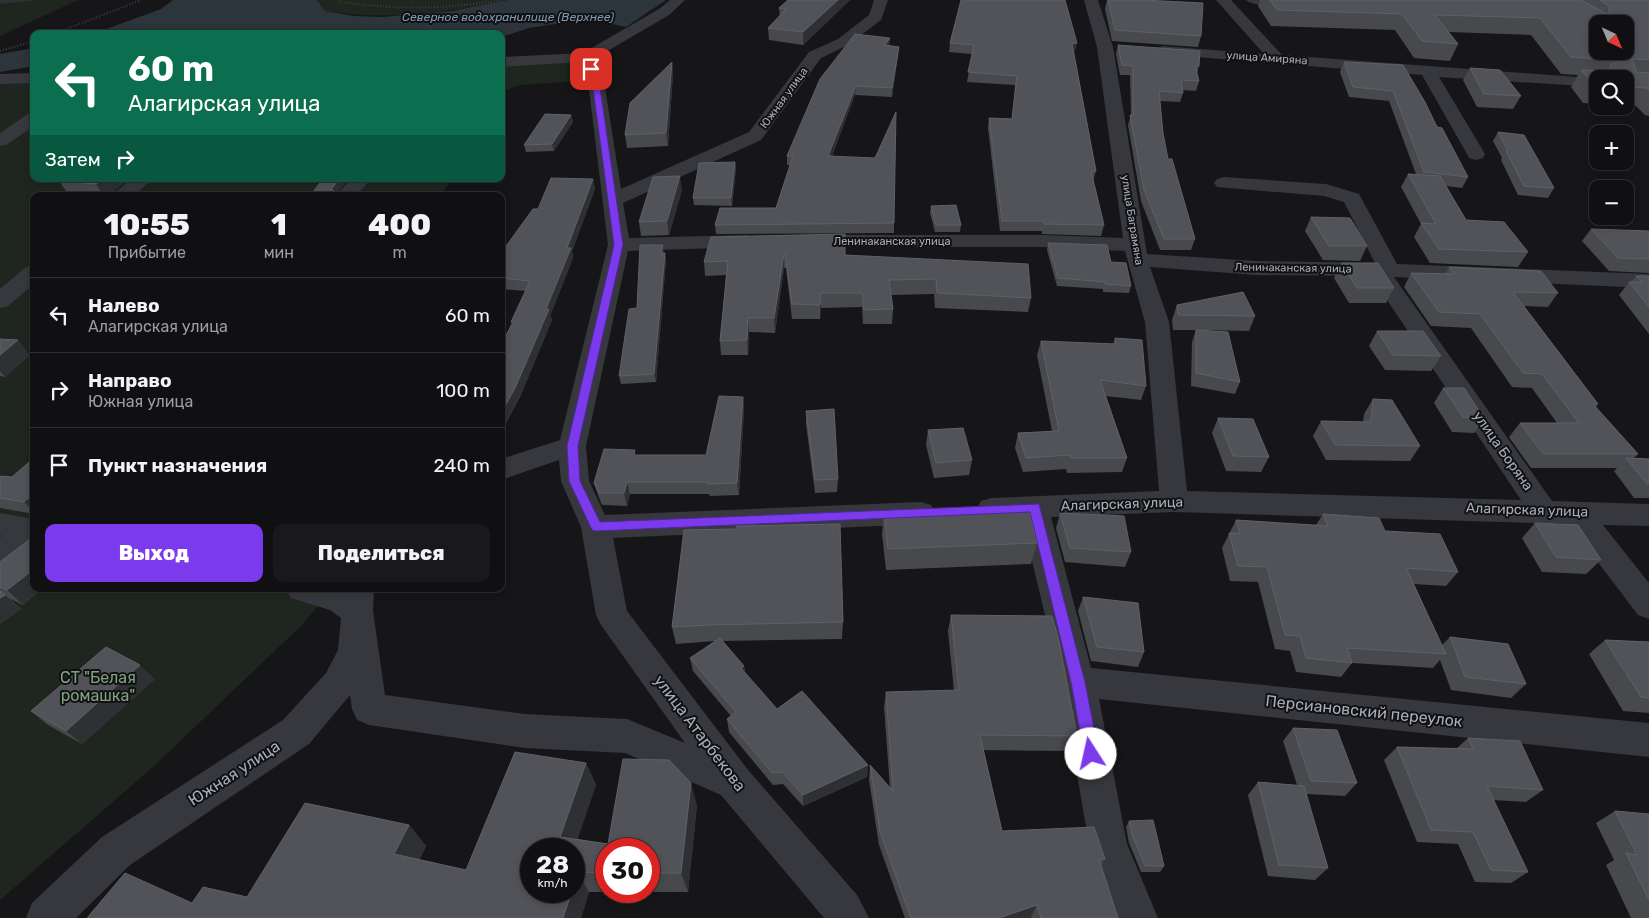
<!DOCTYPE html>
<html lang="ru">
<meta charset="utf-8">
<style>
body{margin:0;font-family:Rubik,sans-serif;background:#19191b;color:#f1f3f6;height:100vh;display:flex;flex-direction:column;font-size:19px;white-space:nowrap}
*{box-sizing:border-box;margin:0}
p{font-size:16px;color:#9c9d9f}
.icon{flex:none;width:28px;height:28px;fill:none;stroke:currentColor;stroke-width:2;stroke-linecap:round;stroke-linejoin:round}
.map{position:relative;flex:1;overflow:hidden}
.details{position:absolute;left:30px;top:192px;width:475px;height:400px;display:flex;flex-direction:column;background:#101012;border-radius:10px;box-shadow:0 2px 8px #0003,0 0 0 1px #303032}
.details>*{flex:none}
.banner{position:absolute;left:30px;top:30px;width:475px;height:152px;border-radius:10px;box-shadow:0 2px 8px #0003,0 0 0 1px #303032;background:#0b6e4f;color:#fff;overflow:hidden}
.needle{width:32px;rotate:136deg}
.controls{position:absolute;left:1589px;top:15px;display:grid;gap:10px}
.controls a{display:grid;place-items:center;width:45px;height:45px;border-radius:10px;background:#101012;box-shadow:0 2px 8px #0003,0 0 0 1px #303032;font-size:25px}
.speed{position:absolute;left:520px;top:838px;display:flex;gap:10px;font-size:25px;font-weight:700;text-align:center}
.speed>*{display:grid;place-content:center;width:65px;height:65px;border-radius:50%;background:#101012;box-shadow:0 2px 8px #0003,0 0 0 1px #303032;line-height:1}
.speed small{font-size:12px;font-weight:400}
.speed .limit{border:8px solid #d22;background:#fff;color:#111}
.pin{position:absolute;display:grid;place-items:center;width:42px;height:42px;color:#fff;margin:-21px;border-radius:10px;box-shadow:0 2px 8px #0006}
.me{position:absolute;width:55px;margin:-28px;rotate:350deg;stroke-linejoin:round;filter:drop-shadow(0 0 4px #0008)}
.turn{display:flex;align-items:center;gap:18px;height:105px;padding:0 15px;font-size:22px}
.turn .icon{width:65px;height:65px;stroke-width:2.5}
.turn b{display:block;font-size:35px;line-height:42px}
.then{display:flex;align-items:center;height:48px;padding:0 15px;background:#0003;gap:10px;font-size:19px}
.eta{display:flex;justify-content:space-evenly;align-items:center;height:85px;text-align:center}
.eta b{font-size:30px;font-weight:800;line-height:35px}
.cta{display:flex;gap:10px;margin-top:auto;padding:10px 15px}
.cta a{flex:1;height:58px;border-radius:10px;background:#7c3aed;color:#fff;font-size:20px;font-weight:800;line-height:58px;text-align:center}
.cta a+a{background:#19191b;color:#f1f3f6}
ul{padding:0;list-style:none}
li{display:flex;align-items:center;gap:15px;height:75px;padding:0 15px;border-top:1px solid #303032}
li div{flex:1}
li b{display:block;font-size:19px}
li em{font-style:normal}
.map>svg:first-child{display:block}
.green{fill:#1e261f}
.water{fill:#2c353c}
.lines{fill:none;stroke-linecap:round;stroke-linejoin:round}
.river{fill:#2c353c;fill-rule:evenodd}
.path{stroke:#3d3f44;stroke-width:2;stroke-dasharray:1 2;stroke-linecap:butt}
.street{fill:#37383d;fill-rule:evenodd}
.wall{fill:#47494d;fill-rule:evenodd}
.shaded-wall{fill:#2f3033}
.building{fill:#525359;stroke:#5f6168;fill-rule:evenodd}
.route{fill:#7c3aed;stroke:#51269a}
.labels{text-anchor:middle;dominant-baseline:central;stroke-width:4;stroke-linejoin:round;paint-order:stroke}
.far-street-label{font-size:11px;fill:#a8adb8;stroke:#111113}
.far-water-label{font-size:12px;font-style:italic;fill:#7f9bb3;stroke:#111113}
.street-label{font-size:14px;fill:#a8adb8;stroke:#111113}
.near-park-label{font-size:16px;fill:#7fa381;stroke:#111113}
.near-street-label{font-size:16px;fill:#a8adb8;stroke:#111113}
</style>
<div class="map">
<svg width="1649" height="918" viewBox="0 0 1649 918">
<rect width="100%" height="100%" fill="#161618"/>
<path class="green" d="M0,0H78L0,36Z
M317,0H508C448,13 386,21 325,11Z
M577,59L580,81L520,85L501,92V64Z
M34,79V179H451L441,196H34V589H332L303,624L153,767L0,900V81Z"/>
<path class="water" d="M173,0H317L325,11L354,16L382,17L452,11L508,0H666L626,27L588,19L529,28L501,37V34H93L161,9Z"/>
<g class="lines">
<path class="river" d="M34,48V66L0,72V54Z"/>
<path class="path" d="M339,0L342,2C396,10 448,9 502,0
M54,34L141,0
M0,51L34,41"/>
<path class="street" d="M670,0H685L669,15L594,59L604,81L621,189L749,132L809,52L838,39L869,15L874,0H888L881,20L848,45L821,58L761,140L623,203L629,238L747,235L754,237L758,241L754,245L747,247L628,251L586,446L589,481L605,515L921,502L931,505L936,513L931,521L921,524L613,538L627,611L748,770L857,895L869,918H824L721,795L625,753L525,748L369,725L357,720L352,709L350,695L309,744L130,865L76,918H26L32,903L102,837L283,720L326,673L338,650L341,618L330,610L291,598L286,589H374L373,611L385,695L525,714L627,719L685,743L601,625L596,615L581,527L561,481L559,460L501,480V459L560,440L608,245L588,81L580,62L501,67V57L583,53L659,9Z
M1084,0H1098L1113,47L1147,254L1256,261L1375,263L1344,202L1324,196L1217,187L1214,183L1217,179L1224,177L1326,184L1359,194L1397,264L1649,274V288L1394,277L1552,501L1649,504V526L1603,525L1649,583V619L1638,615L1569,524L1174,512L1051,517L1091,668L1649,723V757L1099,699L1127,844L1158,918H1116L1089,844L1061,682L1022,519L991,520L981,517L977,509L981,501L991,498L1159,491L1145,322L1125,251L1043,247H807L800,245L796,241L800,237L807,235H1043L1123,238L1097,47ZM1150,267L1256,275L1371,276L1521,500L1187,491L1169,322Z
M1216,0H1231L1282,55L1604,79H1598V87L1439,77L1485,154L1483,158L1476,160L1469,158L1467,154L1422,75L1158,54L1155,51L1158,48L1163,46L1264,54Z
M1246,0H1304L1305,2C1300,9 1252,7 1246,0Z
M34,73V83L0,84V74Z
M34,113V126L6,145L0,146V133L28,114Z
M131,179H152L134,196H112Z
M351,179H371L356,196H336Z
M34,265V284L8,306L0,308V289L26,267Z
M0,513L34,519V545L11,560L0,564V537L2,536L0,535Z"/>
</g>
<path class="wall" d="M850,0L803,45L769,40L768,28L780,16L779,8Z
M1107,0H1143L1201,36L1198,47L1112,41L1105,9Z
M1260,0H1649V116L1645,115L1636,106H1625V79H1598V104L1583,103L1571,87L1578,75L1561,74L1531,35L1449,32L1458,44L1450,61L1414,58L1395,30L1271,26L1258,6Z
M890,38L889,46L899,47L898,55L892,97L855,95L832,156L894,223V233L716,234L715,225L776,208L790,165H787V156Z
M950,43L1075,52H1074L1096,171L1093,181L1104,225L1101,236L1042,234V231H1000L988,128L989,118L1012,119L1015,85L967,82L972,54L949,52Z
M1118,45L1199,66L1197,74L1199,81L1196,91L1182,90L1183,93L1180,102L1160,101L1163,133L1168,159L1195,239L1191,250H1160L1141,201L1128,125L1131,115L1130,75H1120L1116,54Z
M672,62L673,74L668,146L627,148L625,135Z
M1344,62L1403,65L1437,127L1468,177L1462,188L1446,186L1466,220L1528,252L1518,267L1430,263L1414,237L1421,224L1401,187L1408,174H1416L1389,101L1349,97L1340,72Z
M1470,68L1521,96L1513,109L1477,107L1463,80Z
M571,115L573,122L554,151L526,152L524,145Z
M1498,132L1554,188L1548,198L1518,195L1501,160L1502,158L1493,141Z
M735,162L736,169L732,206L694,205L693,198Z
M128,179L107,196H83L69,195L59,181Z
M371,179H408L406,182L372,181Z
M593,179L595,189L572,251L573,258L550,316L552,320L520,397L506,423L501,422V345L512,324L511,322L526,291L501,289V253L538,209Z
M682,190L669,235L641,236L639,222Z
M931,206L961,225L960,232H935L930,213Z
M1311,217L1367,246L1360,261L1323,260L1305,231Z
M1591,229L1649,231V273L1609,271L1582,241Z
M711,237L845,255L1031,298L1028,312L935,308L934,294L891,295L893,309L892,324H863L862,307L821,308L820,319H792L786,268H784L775,333L749,332L748,355H721L720,341L726,275L705,276L704,262Z
M1048,243L1111,262L1131,286L1129,293L1103,292V289L1057,286L1047,250Z
M663,245L664,253L666,260L656,382L621,384L619,376L637,308Z
M1341,263L1394,288L1386,303H1349L1334,278Z
M1449,267L1558,293L1548,307L1524,306L1598,404L1596,407L1638,454L1634,458L1649,459V498H1634L1614,471L1617,468H1531L1509,437L1520,423H1557L1532,388L1512,387L1471,328L1431,326L1404,287L1411,273L1445,274Z
M1636,276H1649V334L1619,295L1629,282H1631Z
M1177,305L1255,316L1249,331L1202,330L1240,382L1235,394L1191,386L1192,342L1196,330H1173L1172,320Z
M1377,331L1441,356L1431,371L1385,370L1369,346Z
M1115,338L1146,386L1141,400L1106,396L1127,458L1122,472L1067,473L1066,469L1023,472L1015,448L1018,433L1052,431L1037,355L1041,341L1113,344Z
M0,339L30,355L5,377L0,376Z
M1443,388L1484,418L1474,433L1452,432L1434,403Z
M743,397L744,409L739,495L710,496L709,494H630L627,506L602,505L598,495L594,483L636,455H706Z
M1373,399L1420,446L1410,461L1326,460L1313,436L1321,421L1363,422L1364,414Z
M806,411L838,479L837,492L815,493L806,424Z
M1218,418L1269,457L1261,472L1226,471L1212,433Z
M928,430L972,460L969,475L934,478L926,445Z
M34,458V514L0,508V477H12Z
M884,513L1037,543L1031,564L886,570L882,534Z
M1060,513L1131,552L1125,567L1065,562L1056,528Z
M1323,514L1385,531L1458,572L1446,586L1414,584L1442,645L1450,637L1526,684L1511,698L1451,690L1440,660L1433,668L1352,663L1341,677L1296,672L1290,651L1275,649L1258,582L1230,581L1222,548L1236,520L1316,525Z
M1535,523L1601,560L1586,574L1542,572L1522,538Z
M736,526L843,622L842,639L722,641L744,666L745,673L777,709L868,765L867,777L803,806L783,784L773,785L729,732L727,719L731,716L693,671L690,658L715,641L676,644L672,627L736,529Z
M0,562L34,589H42L23,605L9,598L21,609L0,624Z
M1083,597L1144,652L1138,667L1091,661L1078,611Z
M951,615L1077,736L1071,751L983,750L1002,831L1105,859L1101,866L1118,918H1031V917L1029,918H905L879,845L869,780L870,765L890,788L884,707L886,692L954,691L948,631Z
M1605,640L1649,642V713L1623,711L1589,654Z
M155,679L82,744L48,725L31,711Z
M1293,728L1357,783L1345,796L1306,794L1328,868L1315,880L1268,876L1248,795L1258,782L1297,785L1283,741Z
M1468,738L1543,790L1526,802L1493,800L1528,872L1511,883L1475,882L1458,844L1417,842L1384,760L1397,747L1456,749Z
M586,763L596,785L577,839L608,844L697,805L688,892H589L581,918H87L192,903L247,897L409,825L426,846L419,860L466,870ZM606,849H649V891H606Z
M1615,811L1649,814V918H1631L1606,865L1614,860L1596,823Z
M1129,821L1164,866L1160,872H1141L1129,843L1126,827Z"/>
<path class="shaded-wall" d="M0,0H38L0,4Z
M838,0H850L803,45V32Z
M890,38L889,47L885,45Z
M1077,43L1075,52L1070,53L1072,44Z
M899,47L898,55L892,97V88Z
M672,62L673,74L668,146L666,133Z
M501,72L504,81L501,85Z
M856,86L855,95L828,166V156Z
M571,115L573,122L554,151L552,144Z
M735,162L736,169L732,206L731,198Z
M680,176L682,190L669,235L667,221Z
M103,179H128L107,196H104L96,184Z
M340,179H349L336,194L337,196H327L332,190V188Z
M593,179L595,189L572,251L573,258L550,316L552,320L520,397L506,423L502,412L546,309L567,248Z
M663,245L664,252L662,260L661,253Z
M665,253L666,260L656,382L654,374Z
M784,254V268L775,333L774,318Z
M821,293V308L820,319V305Z
M748,318L749,332L748,355L747,340Z
M18,340L30,355L5,377L0,371V355Z
M743,397L744,409L739,495L737,483Z
M627,482L630,494L627,506L624,493Z
M34,493V512L24,502Z
M34,569V589H42L23,605L7,590Z
M5,595L21,609L0,624V598Z
M140,665L155,679L82,744L66,731Z
M744,666L746,679L741,668Z
M586,763L596,785L574,850L560,837Z
M868,765L867,777L803,806V795Z
M691,783L697,805L688,892L681,873Z
M409,825L426,846L412,874L394,854Z
M578,872L589,892L581,918H563L572,891H574V886Z
M1037,905L1031,917L1029,918H999Z"/>
<path class="building" d="M788,0H838L803,32L768,28L786,9L779,8Z
M961,0H1065L1077,43L1072,44L1096,171H1091L1104,225L1044,224V221H1002L989,118L1012,119L1017,76L968,72L974,45L950,43Z
M1108,0H1143L1203,3L1201,36L1115,30Z
M1270,0H1581L1609,15V6L1600,0H1649V60L1636,59L1631,61L1634,63L1636,72L1649,73V90L1647,88L1625,87V79H1598V85H1594L1581,70L1609,71L1611,63H1616V60L1571,57L1540,18L1435,15L1458,44L1422,41L1402,14L1277,10ZM1598,24H1625V51H1598Z
M855,34L890,38L885,45L899,47L892,88L856,86L828,156L875,158L896,112L894,223L715,225L720,208H776L793,156H787L820,79Z
M1118,45L1200,51L1199,66H1195L1199,81L1181,80L1183,93L1159,91L1163,133L1168,159H1172L1195,239H1164L1144,190L1130,115H1133V66L1122,65Z
M672,62L666,133L625,135L630,103Z
M1344,62L1403,65L1425,102L1437,127L1442,128L1468,177L1424,172L1393,91L1353,87Z
M1470,68L1500,70L1521,96L1484,94Z
M545,114L571,115L552,144L524,145Z
M1498,132L1524,135L1554,188L1524,186L1506,151H1508Z
M735,162L731,198H693L699,163Z
M1408,174L1440,176L1466,220L1504,222L1528,252L1439,249L1421,223L1436,224Z
M680,176L667,221L639,222L653,177Z
M551,178L593,179L567,248H571L546,309H549L516,386L502,412H501V345L513,322H511L530,281L501,278V253L533,209H538Z
M63,179H103L96,184L59,181Z
M323,179H340L332,188V190L334,191L327,196H310Z
M956,205L961,225H936L931,206Z
M1311,217L1350,218L1367,246H1329Z
M1591,229L1649,231V259L1618,258Z
M845,234V255L1028,264L1031,298L937,293L936,279L889,280L893,309L864,310L862,293H821L820,305L792,304L785,254H784L774,318H748L747,340L720,341L728,261L704,262L711,237Z
M1048,243L1107,245L1111,262L1126,263L1131,286L1105,284V282L1058,278Z
M640,245H663L661,253H665L654,374L619,376L629,309L637,308Z
M1341,263H1378L1394,288H1357Z
M1449,267L1541,271L1558,293L1513,292L1598,404H1593L1638,454H1543L1520,423H1579L1542,374L1523,373L1480,314L1439,312L1411,273L1454,274Z
M1636,276H1649V307L1629,282H1642Z
M1243,292L1255,316L1178,315L1177,305Z
M1196,330L1228,332L1240,382L1196,373Z
M1377,331H1423L1441,356L1393,355Z
M1115,338L1142,340L1146,386L1100,380L1127,458H1071L1070,455L1026,458L1018,433L1059,431L1041,341L1116,344Z
M0,339L18,340L0,355Z
M1443,388H1464L1484,418L1463,417Z
M719,396L743,397L737,483L708,484V482H627L624,493H599L594,483L604,449L635,450L634,455H706Z
M1373,399L1392,400L1420,446L1335,445L1321,421L1371,422Z
M834,409L838,479L815,480L806,411Z
M1218,418L1253,419L1269,457L1233,456Z
M963,428L972,460L936,463L928,430Z
M34,458V493L24,502L0,498V477L1,476L12,477Z
M1626,458L1649,459V484H1647Z
M1028,507L1037,543L888,549L884,513Z
M1060,513L1124,516L1131,552L1070,548Z
M1323,514L1379,518L1385,531L1440,534L1458,572L1406,568L1446,654L1347,648L1352,663L1306,658L1300,636L1285,635L1267,567L1238,566L1229,533L1240,534L1236,520L1328,526Z
M1535,523L1578,525L1601,560L1556,557Z
M840,524L843,622L710,625L672,627L684,530L737,529L736,526Z
M34,536V569L7,590L0,587V562Z
M0,591L5,595L0,598Z
M1083,597L1138,603L1144,652L1097,647Z
M951,615L1052,616L1059,641L1077,736L980,735L1002,831L1094,827L1105,859H1099L1118,918H1041L1037,905L999,918H911L880,832L870,765L893,791L886,692L959,690Z
M1450,637L1508,644L1526,684L1465,677Z
M720,638L744,666L741,668L777,709L802,691L868,765L803,795L782,772L772,773L727,719L736,712L690,658Z
M1605,640L1649,642V698L1641,697Z
M106,647L140,665L66,731L31,711Z
M1293,728L1337,730L1357,783L1311,781Z
M1468,738L1520,741L1543,790L1487,786L1528,872L1491,870L1473,832L1431,830L1397,747L1473,749Z
M515,752L586,763L560,837L608,844L623,759L669,760L691,783L681,873H649V849H606V873L578,872L574,886V849H531V891H572L563,918H87L125,873L192,903L203,887L247,897L305,803L409,825L394,854L466,870Z
M1258,782L1304,786L1328,868L1279,865Z
M1615,811L1649,814V900L1626,853L1637,855Z
M1153,820L1164,866H1145L1133,837L1129,821Z"/>
<path class="route" d="M591,67L594,69L599,81L623,245L578,446L580,481L600,522L1039,504L1085,682L1099,754L1096,759L1091,761L1086,759L1084,754L1071,682L1030,512L596,531L592,530L569,481L567,446L614,245L592,81L588,69Z"/>
<g class="labels">
<g class="far-street-label">
<text transform="translate(1267 58) rotate(4)">улица Амиряна</text>
<text transform="translate(784 98) rotate(-54)">Южная улица</text>
<text transform="translate(1132 220) rotate(81)">улица Баграмяна</text>
<text x="892" y="241">Ленинаканская улица</text>
<text transform="translate(1293 268) rotate(1)">Ленинаканская улица</text>
</g>
<g class="far-water-label">
<text x="508" y="17">Северное водохранилище (Верхнее)</text>
</g>
<g class="street-label">
<text transform="translate(1503 451) rotate(55)">улица Боряна</text>
<text transform="translate(1122 504) rotate(-2)">Алагирская улица</text>
<text transform="translate(1527 510) rotate(2)">Алагирская улица</text>
</g>
<g class="near-park-label">
<text x="98" y="677">СТ "Белая<tspan x="98" dy="18">ромашка"</tspan></text>
</g>
<g class="near-street-label">
<text transform="translate(1364 711) rotate(6)">Персиановский переулок</text>
<text transform="translate(700 733) rotate(53)">улица Атарбекова</text>
<text transform="translate(234 773) rotate(-33)">Южная улица</text>
</g>
</g>
</svg>
<div class="controls">
<a><svg class="needle" viewBox="-14 -14 28 28"><path d="M0-13l5 13h-10z" fill="#e53935"/><path d="M0 13l5-13h-10z" fill="#9c9d9f"/></svg></a>
<a><svg class="icon" aria-label="search" viewBox="0 0 24 24"><circle cx="10" cy="10" r="6"/><path d="M15 15l6 6"/></svg></a>
<a>+</a>
<a>−</a>
</div>
<div class="speed"><div>28<small>km/h</small></div><div class="limit">30</div></div>
<div class="pin" style="left:591px;top:69px;background:#d93025"><svg class="icon" aria-label="arrive" viewBox="0 0 24 24"><path d="M6 21V4h12l-3 4 3 4H6"/></svg></div>
<svg class="me" style="left:1091px;top:754px" viewBox="-20 -20 40 40"><circle r="19" fill="#fff"/><path d="M0-13L10 11 0 6-10 11z" fill="#7c3aed"/></svg>
<div class="banner">
<div class="turn"><svg class="icon" aria-label="left" viewBox="0 0 24 24"><path d="M17 20v-9H6M10 6l-5 5 5 5"/></svg><div><b>60 m</b>Алагирская улица</div></div>
<div class="then">Затем<svg class="icon" aria-label="right" viewBox="0 0 24 24"><path d="M7 20v-9h11M14 6l5 5-5 5"/></svg></div>
</div>
<section class="details">
<div class="eta">
<div><b>10:55</b><p>Прибытие</p></div>
<div><b>1</b><p>мин</p></div>
<div><b>400</b><p>m</p></div>
</div>
<ul>
<li><svg class="icon" aria-label="left" viewBox="0 0 24 24"><path d="M17 20v-9H6M10 6l-5 5 5 5"/></svg><div><b>Налево</b><p>Алагирская улица</p></div><em>60 m</em></li>
<li><svg class="icon" aria-label="right" viewBox="0 0 24 24"><path d="M7 20v-9h11M14 6l5 5-5 5"/></svg><div><b>Направо</b><p>Южная улица</p></div><em>100 m</em></li>
<li><svg class="icon" aria-label="arrive" viewBox="0 0 24 24"><path d="M6 21V4h12l-3 4 3 4H6"/></svg><div><b>Пункт назначения</b></div><em>240 m</em></li>
</ul>
<div class="cta"><a>Выход</a><a>Поделиться</a></div>
</section>
</div>
